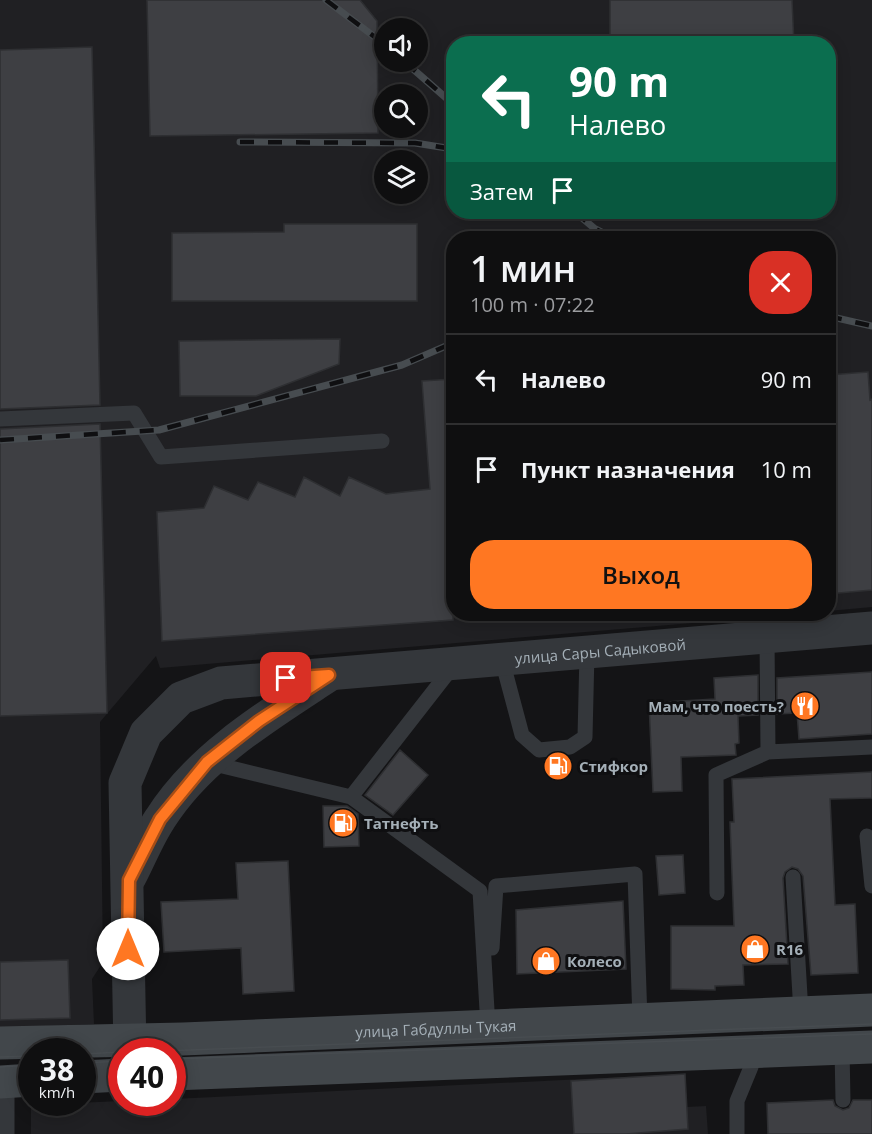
<!DOCTYPE html>
<html lang="ru">
<meta charset="utf-8">
<style>
body{margin:0;font-family:"Open Sans",sans-serif;background:#181819;color:#f1f3f6;height:100vh;display:flex;flex-direction:column;font-size:22px;white-space:nowrap}
*{box-sizing:border-box;margin:0}
p{font-size:20px;color:#9b9c9f}
.icon{flex:none;width:33px;height:33px;fill:none;stroke:currentColor;stroke-width:2;stroke-linecap:round;stroke-linejoin:round}
.map{position:relative;flex:1;overflow:hidden}
.side{position:absolute;left:446px;top:231px;width:390px;height:390px;display:flex;flex-direction:column;background:#0f0f10;border-radius:24px;box-shadow:0 3px 15px #0003,0 0 0 2px #2f2f30}
.side>*{flex:none}
.banner{position:absolute;left:446px;top:36px;width:390px;height:183px;border-radius:24px;box-shadow:0 3px 15px #0003,0 0 0 2px #2f2f30;background:#0b6e4f;color:#fff;overflow:hidden}
.fabs{position:absolute;left:374px;top:18px;display:grid;gap:12px}
.fabs a{display:grid;place-items:center;width:54px;height:54px;border-radius:50%;background:#0f0f10;box-shadow:0 3px 15px #0003,0 0 0 2px #2f2f30;font-size:30px}
.speed{position:absolute;left:18px;top:1038px;display:flex;gap:12px;font-size:30px;font-weight:700;text-align:center}
.speed>*{display:grid;place-content:center;width:78px;height:78px;border-radius:50%;background:#0f0f10;box-shadow:0 3px 15px #0003,0 0 0 2px #2f2f30;line-height:1}
.speed small{font-size:15px;font-weight:400}
.speed .limit{border:9px solid #d22;background:#fff;color:#111}
.pin{position:absolute;display:grid;place-items:center;width:51px;height:51px;color:#fff;margin:-26px;border-radius:12px;box-shadow:0 3px 9px #0006}
.me{position:absolute;width:66px;margin:-33px;rotate:0deg;stroke-linejoin:round;filter:drop-shadow(0 0 4px #0008)}
.turn{display:flex;align-items:center;gap:21px;height:126px;padding:0 24px;font-size:27px}
.turn .icon{width:78px;height:78px;stroke-width:2.5}
.turn b{display:block;font-size:42px;line-height:51px}
.then{display:flex;align-items:center;height:57px;padding:0 24px;background:#0003;gap:12px;font-size:22px}
.round{display:grid;place-items:center;flex:none;width:63px;height:63px;border-radius:24px;background:#181819}
.headline{display:flex;align-items:center;justify-content:space-between;height:102px;padding:0 24px}
h1{font-size:36px;font-weight:600;line-height:45px}
.primary-button{display:flex;gap:12px;margin-top:auto;padding:12px 24px}
.primary-button a{flex:1;height:69px;border-radius:24px;background:#f72;color:#111;font-size:24px;font-weight:600;line-height:69px;text-align:center}
ul{padding:0;list-style:none}
li{display:flex;align-items:center;gap:18px;height:90px;padding:0 24px;border-top:2px solid #2f2f30}
li div{flex:1}
li b{display:block;font-size:22px}
li em{font-style:normal}
.map>svg:first-child{display:block}
.built{fill:#202023;fill-rule:evenodd}
.building{fill:#3e3f43;stroke:#2e2f32;stroke-width:1.5}
.lines{fill:none;stroke-linecap:round;stroke-linejoin:round}
.service{stroke:#34373b;stroke-width:15}
.tertiary{stroke:#34373b;stroke-width:33}
.secondary{stroke:#42474b;stroke-width:33}
.tram{stroke:#474c50;stroke-width:1.5}
.rail-casing{stroke:#474c50;stroke-width:7}
.rail{stroke:#0f0f11;stroke-width:4.5;stroke-dasharray:14;stroke-linecap:butt}
.route-casing{stroke:#a64d16;stroke-width:15}
.route{stroke:#f72;stroke-width:10}
.labels{text-anchor:middle;dominant-baseline:central;stroke-width:6;stroke-linejoin:round;paint-order:stroke}
.street-label{font-size:15px;fill:#a4afb7;stroke:#0f0f11}
.poi-label{font-size:15px;font-weight:bold;fill:#a4afb7;stroke:#0f0f11;text-anchor:start}
</style>
<div class="map">
<svg width="872" height="1134" viewBox="0 0 872 1134">
<rect width="100%" height="100%" fill="#141416"/>
<path class="built" d="M0,0H872V607L828,611V238H453V614H798L160,668L156,656L100,722L103,962L92,979L94,1024L0,1028ZM384,28H417V62H384ZM453,44H828V212H453ZM384,94H417V128H384ZM384,160H417V194H384Z
M685,1074L687,1107L706,1106L708,1134H31V1105L121,1101L172,1102L173,1099Z"/>
<path class="building" d="M147,0H360L377,21L378,133L150,136Z
M610,0H792L794,44H674V36L610,37Z
M92,47L100,405L0,409V50Z
M284,224H417V301H172V233L284,232Z
M340,339L339,364L256,396H180L179,341Z
M868,372L870,400L872,399V590L828,594V375Z
M453,379V620L162,641L157,512L204,508L214,486L248,500L258,482L295,497L304,477L340,496L349,477L386,494L430,489L422,381Z
M100,424L107,713L0,716V429Z
M872,672V734L799,739L797,713L777,714V678Z
M758,675V715L738,716L739,743L735,744L736,755L681,757L682,791L653,792L649,703L715,699L714,678Z
M400,750L428,775L393,815L365,795Z
M872,772V798L830,799L835,905L855,904L858,973L811,975L803,876L798,869L792,867L785,872L783,878L788,964L743,965L744,985L715,986V990L671,989V926H734L730,822H734L732,779Z
M323,806H347L358,814L359,846L324,847Z
M683,855L685,893L659,895L656,856Z
M288,861L294,991L243,994L241,948L164,952L161,902L238,899L236,863Z
M623,901L626,969L517,974L516,910Z
M68,960L70,1018L0,1020V962Z
M685,1074L688,1129L626,1134H574L571,1081Z
M833,1100L835,1106L843,1110L849,1108L853,1100H872V1134H768L767,1103Z"/>
<g class="lines">
<path class="service" d="M0,419L134,413L161,457L382,441
M502,660L522,735L539,750L570,747L585,737L587,652
M768,752L872,747
M210,763L351,797L480,891L488,1027
M351,797L454,665
M867,836L872,886
M793,877L801,1013
M717,893L716,775L768,752L767,637
M492,948L496,886L635,874L640,1020
M842,1049L843,1100
M7,1082V1134
M737,1134V1101L751,1067V1052"/>
<g class="tertiary">
<path d="M130,877C140,858 148,837 160,819C200,756 267,716 328,676"/>
<path id="s1" d="M130,1052L125,783L146,733L181,698L221,683L872,628"/>
</g>
<g class="secondary">
<path id="s2" d="M0,1043L183,1039L872,1010"/>
<path d="M172,1074L872,1047"/>
<path d="M82,1077L122,1075"/>
<path d="M0,1082L32,1080"/>
</g>
<path class="tram" d="M136,1052L872,1024
M82,1054L122,1052
M0,1057L32,1056
M172,1059L872,1034
M82,1063L122,1061
M0,1067L32,1065"/>
<g class="rail-casing">
<path id="rail" d="M326,0L384,44
M405,62L453,104
M240,142L415,143L453,149
M575,212L594,228L613,238
M828,316L872,326
M0,440L159,430L402,365L453,343"/>
</g>
<use href="#rail" class="rail"/>
</g>
<g class="lines">
<g class="route-casing">
<path id="route" d="M128,949L129,880L160,819L207,762L259,721L329,675L286,678"/>
</g>
<use href="#route" class="route"/>
</g>
<defs>
<g id="restaurant-disc" transform="scale(1.5)"><circle r="9.5" fill="#f72" stroke="#0f0f11"/><path d="M-5-6h1v4h1v-4h1v4h1v-4h1v5L-1.5 .5V6h-2V.5L-5-1ZM5-6V6H3V1.5H1.5Q1.5-4 5-6Z" fill="#fff"/></g>
<g id="fuel-disc" transform="scale(1.5)"><circle r="9.5" fill="#f72" stroke="#0f0f11"/><path d="M-5.5-6h7V0h2V4h1.3V-2.5L3-4.5l.8-.8L6-3V5H2.5V1h-1V6h-7ZM-4.2-4.7v3.2H.2V-4.7Z" fill="#fff"/></g>
<g id="shop-disc" transform="scale(1.5)"><circle r="9.5" fill="#f72" stroke="#0f0f11"/><path d="M-5-2.5h2.3a2.7 3.5 0 0 1 5.4 0H5L5.5 6h-11ZM-1.5-2.5h3a1.5 2.3 0 0 0-3 0Z" fill="#fff"/></g>
</defs>
<g fill-rule="evenodd">
<use href="#restaurant-disc" x="805" y="706"/>
<use href="#fuel-disc" x="558" y="766"/>
<use href="#fuel-disc" x="343" y="823"/>
<use href="#shop-disc" x="755" y="949"/>
<use href="#shop-disc" x="546" y="961"/>
</g>
<g class="labels">
<g class="street-label">
<text stroke="none"><textPath href="#s1" startOffset="796">улица Сары Садыковой</textPath></text>
<text stroke="none"><textPath href="#s2" startOffset="436">улица Габдуллы Тукая</textPath></text>
</g>
<g class="poi-label">
<text x="784" y="706" text-anchor="end">Мам, что поесть?</text>
<text x="579" y="766">Стифкор</text>
<text x="364" y="823">Татнефть</text>
<text x="776" y="949">R16</text>
<text x="567" y="961">Колесо</text>
</g>
</g>
</svg>
<div class="fabs">
<a><svg class="icon" aria-label="sound" viewBox="0 0 24 24"><path d="M4 9h4l5-4v14l-5-4H4zM17 9q2 3 0 6"/></svg></a>
<a><svg class="icon" aria-label="search" viewBox="0 0 24 24"><circle cx="10" cy="10" r="6"/><path d="M15 15l6 6"/></svg></a>
<a><svg class="icon" aria-label="layers" viewBox="0 0 24 24"><path d="M12 4l9 5-9 5-9-5zM3 14l9 5 9-5"/></svg></a>
</div>
<div class="speed"><div>38<small>km/h</small></div><div class="limit">40</div></div>
<div class="pin" style="left:286px;top:678px;background:#d93025"><svg class="icon" aria-label="arrive" viewBox="0 0 24 24"><path d="M6 21V4h12l-3 4 3 4H6"/></svg></div>
<svg class="me" style="left:128px;top:949px" viewBox="-20 -20 40 40"><circle r="19" fill="#fff"/><path d="M0-13L10 11 0 6-10 11z" fill="#f72"/></svg>
<div class="banner">
<div class="turn"><svg class="icon" aria-label="left" viewBox="0 0 24 24"><path d="M17 20v-9H6M10 6l-5 5 5 5"/></svg><div><b>90 m</b>Налево</div></div>
<div class="then">Затем<svg class="icon" aria-label="arrive" viewBox="0 0 24 24"><path d="M6 21V4h12l-3 4 3 4H6"/></svg></div>
</div>
<section class="side">
<div class="headline"><div><h1>1 мин</h1><p>100 m · 07:22</p></div><a class="round" style="background:#d93025;color:#fff"><svg class="icon" aria-label="close" viewBox="0 0 24 24"><path d="M6 6l12 12M18 6L6 18"/></svg></a></div>
<ul>
<li><svg class="icon" aria-label="left" viewBox="0 0 24 24"><path d="M17 20v-9H6M10 6l-5 5 5 5"/></svg><div><b>Налево</b></div><em>90 m</em></li>
<li><svg class="icon" aria-label="arrive" viewBox="0 0 24 24"><path d="M6 21V4h12l-3 4 3 4H6"/></svg><div><b>Пункт назначения</b></div><em>10 m</em></li>
</ul>
<div class="primary-button"><a>Выход</a></div>
</section>
</div>
